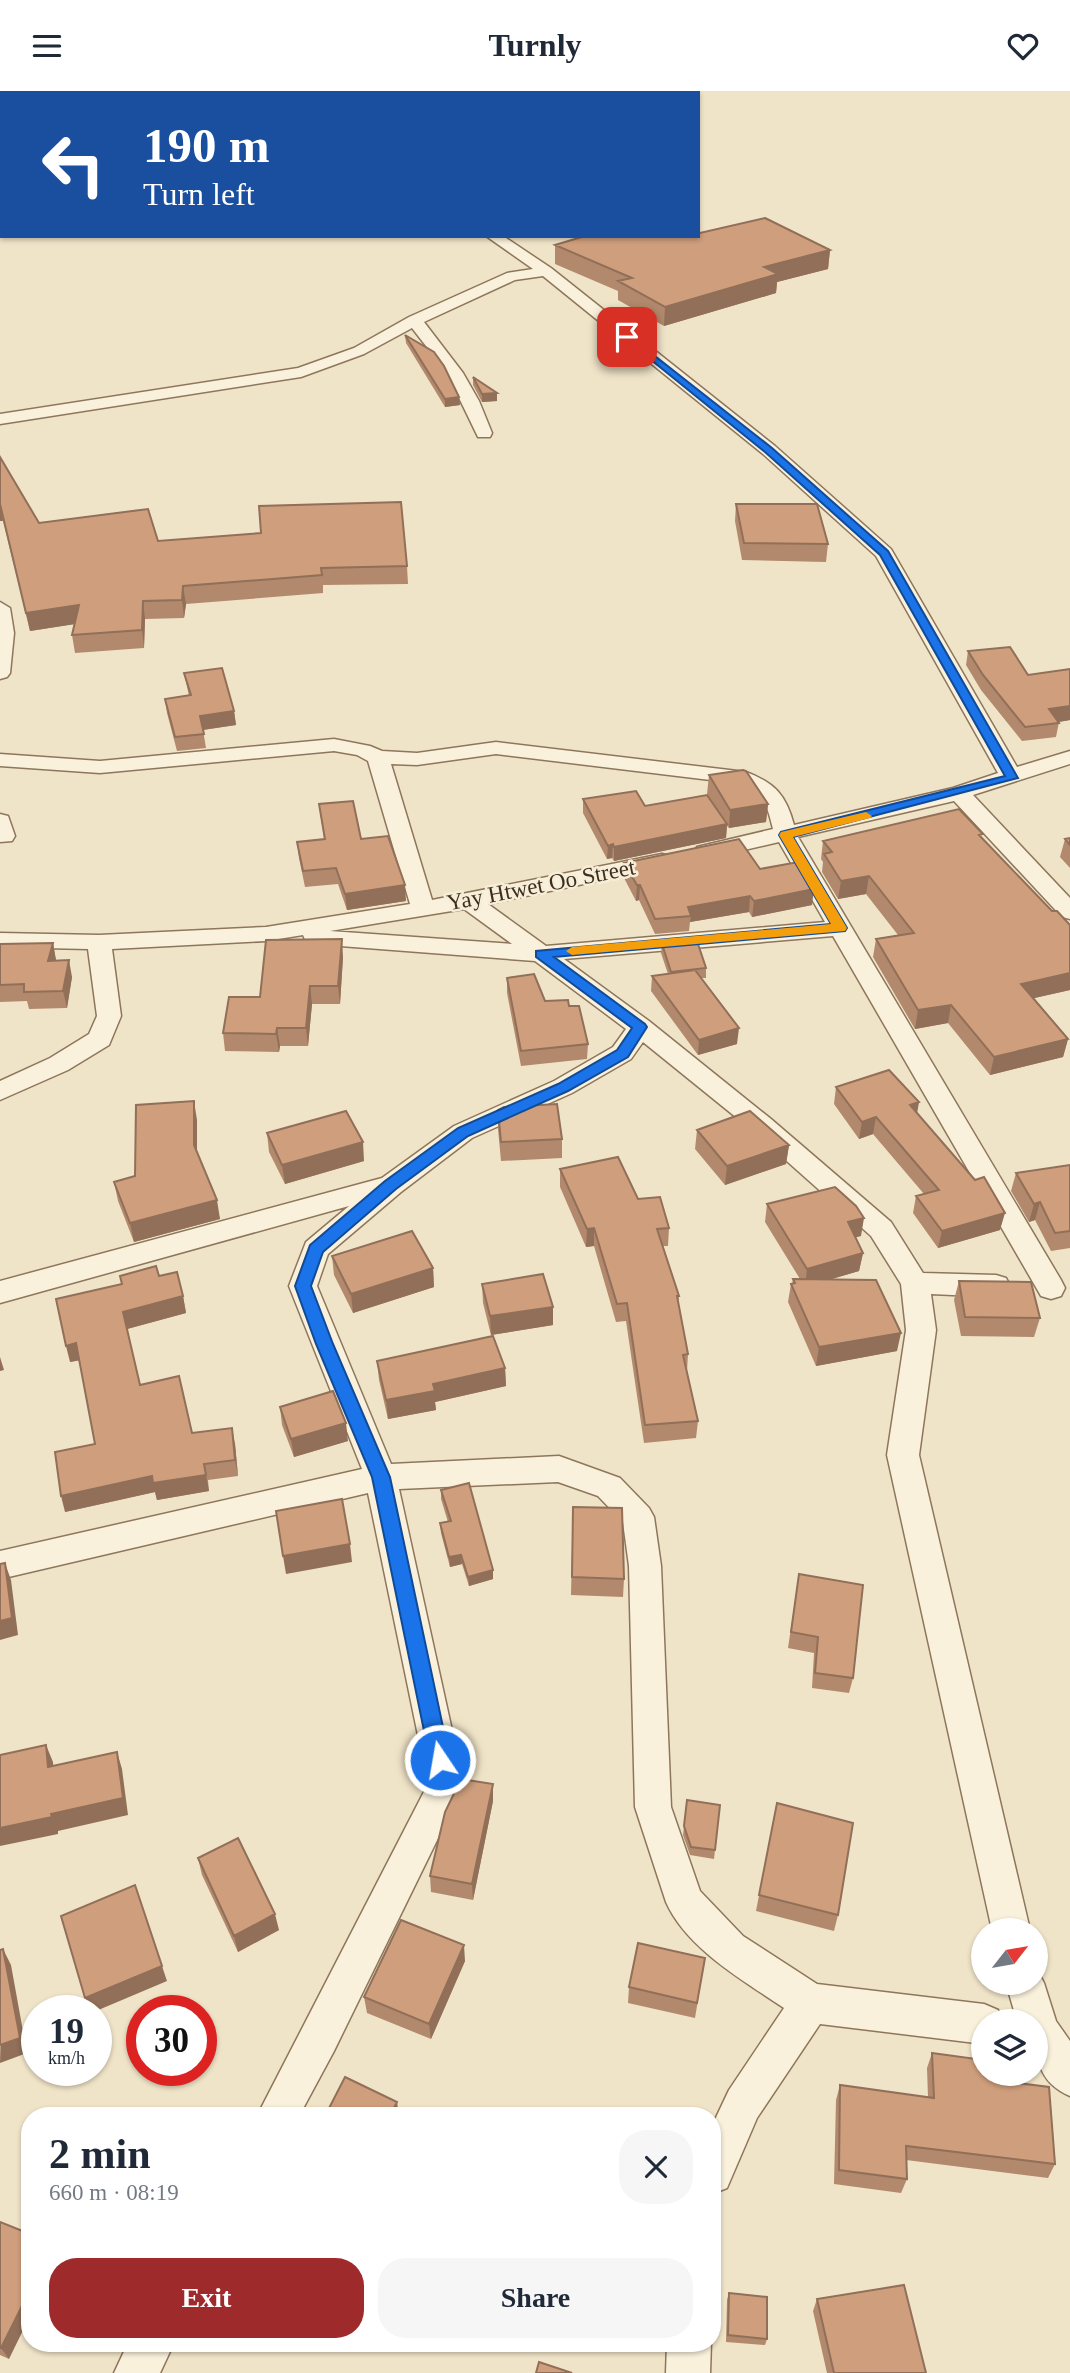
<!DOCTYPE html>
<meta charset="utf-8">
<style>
body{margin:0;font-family:"Times New Roman",serif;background:#f6f6f7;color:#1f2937;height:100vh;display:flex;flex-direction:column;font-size:26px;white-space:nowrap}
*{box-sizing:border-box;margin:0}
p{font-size:23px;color:#747a83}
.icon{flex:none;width:38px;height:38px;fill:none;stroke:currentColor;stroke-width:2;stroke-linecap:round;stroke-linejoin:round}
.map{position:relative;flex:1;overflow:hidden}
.details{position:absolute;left:21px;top:2016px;width:700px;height:245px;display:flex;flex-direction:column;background:#fff;border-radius:28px;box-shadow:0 2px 5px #0004}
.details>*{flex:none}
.guide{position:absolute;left:0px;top:0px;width:700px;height:147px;box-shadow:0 2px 5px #0004;background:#1a4fa0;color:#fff;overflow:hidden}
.needle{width:46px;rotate:59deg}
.tools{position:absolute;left:971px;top:1827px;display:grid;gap:14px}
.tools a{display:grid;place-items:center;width:77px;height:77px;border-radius:50%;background:#fff;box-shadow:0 2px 5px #0004;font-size:35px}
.speed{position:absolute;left:21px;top:1904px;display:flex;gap:14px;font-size:35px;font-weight:700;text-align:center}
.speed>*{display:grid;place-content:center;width:91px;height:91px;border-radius:50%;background:#fff;box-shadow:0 2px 5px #0004;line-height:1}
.speed small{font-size:18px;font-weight:400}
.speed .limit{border:10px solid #d22;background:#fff;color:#111}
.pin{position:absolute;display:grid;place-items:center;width:60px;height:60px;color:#fff;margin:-30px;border-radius:14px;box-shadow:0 4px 10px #0006}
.me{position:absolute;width:77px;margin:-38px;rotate:348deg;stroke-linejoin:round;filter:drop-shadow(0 0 5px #0008)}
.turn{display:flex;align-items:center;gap:24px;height:147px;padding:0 28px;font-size:32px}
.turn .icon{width:91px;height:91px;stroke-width:2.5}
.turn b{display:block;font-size:49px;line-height:60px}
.round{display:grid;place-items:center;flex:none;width:74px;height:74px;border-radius:28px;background:#f6f6f7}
.overview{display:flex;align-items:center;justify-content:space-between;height:119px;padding:0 28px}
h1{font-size:42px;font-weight:700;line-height:52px}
.action{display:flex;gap:14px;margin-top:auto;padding:14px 28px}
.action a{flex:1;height:80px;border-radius:28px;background:#9e2a2b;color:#fff;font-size:28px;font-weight:700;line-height:80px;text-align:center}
.action a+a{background:#f6f6f7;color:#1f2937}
header{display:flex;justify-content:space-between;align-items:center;height:91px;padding:0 28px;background:#fff;font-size:32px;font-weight:700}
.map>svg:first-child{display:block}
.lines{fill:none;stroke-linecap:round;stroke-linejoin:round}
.minor-casing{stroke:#8d765c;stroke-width:3}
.minor{fill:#faf1dc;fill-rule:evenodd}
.wall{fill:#b2896c}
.shaded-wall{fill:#916f58}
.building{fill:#cf9f7d;stroke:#916f58;stroke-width:2}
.route{fill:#1a73e8;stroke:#114b97;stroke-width:2}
.slow{fill:#f59e0b}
.labels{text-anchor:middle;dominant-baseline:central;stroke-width:5;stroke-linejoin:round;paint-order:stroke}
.street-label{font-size:23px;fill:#3d2e20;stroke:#f7eed8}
</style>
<header><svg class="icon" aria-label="menu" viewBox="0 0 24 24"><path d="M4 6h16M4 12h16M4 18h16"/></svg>Turnly<svg class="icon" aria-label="heart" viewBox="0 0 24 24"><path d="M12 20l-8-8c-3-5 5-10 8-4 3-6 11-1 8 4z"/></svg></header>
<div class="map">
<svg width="1070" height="2282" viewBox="0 0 1070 2282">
<rect width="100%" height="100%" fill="#f0e4c8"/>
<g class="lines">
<g class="minor-casing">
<path id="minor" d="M282,0H294L295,2H283Z
M486,145H503L551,177L775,355L891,458L1017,676L1070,660V673L973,704L1070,807V828L1062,826L954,710L798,746L1061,1189L1065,1197L1061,1205L1051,1208L1041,1205L833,845L564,868L649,930L771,1028L891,1131L923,1182L996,1184L1006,1187L1010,1195L1006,1203L996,1206L931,1203L936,1239L919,1364L1030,1839H992L887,1364L906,1239L901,1193L871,1145L753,1040L643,951L631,968L572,1002L472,1047L401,1101L328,1163L317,1195L391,1373L559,1365L620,1387L649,1417L654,1426L661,1475L671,1716L700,1800L743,1845L817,1893L984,1913L998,1919L1002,1930H984V1953L820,1933L757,2027L727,2097L712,2103V2035L729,1999L784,1917C744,1890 686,1857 666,1811L635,1716L629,1475L623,1431L598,1405L558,1391L399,1398L464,1694L334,1960L299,2025H257L428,1693L368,1402L0,1488V1460L362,1378L289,1195L306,1151L349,1115L0,1212V1190L382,1087L454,1035L554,990L613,956L626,938L535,870L314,853L306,851L303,844L266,850L112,858L121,925L109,954L68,979L0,1009V990L50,967L89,943L97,925L88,858L0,856V842L99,844L266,836L410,813L368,670L357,664L334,660L100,682L0,675V663L100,670L334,648L370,655L382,660L417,662L496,651L746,681C775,692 786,704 794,734L953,697L998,682L876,465L763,363L543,185L515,189L424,231L463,282L479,310L492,342L490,346H478L447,282L412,237L364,263L301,286L0,333V323L298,277L354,257L409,226L507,182L533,178ZM496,663L735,692C764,702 766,710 773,738L697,756L694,761L697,766L705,768L779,751L825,831L546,855L488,813L670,775L673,770L670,765L662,763L432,809L391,673L417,674ZM464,818L512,853L330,840Z
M0,511L10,517L14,542L10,582L7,586L0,588Z
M0,723L8,725L15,745L12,750L0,751Z
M1036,1877L1044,1892L1056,1930L1070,1950V2005C1035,1990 1036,1963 1036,1930H1017L1006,1892H1036Z
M128,2252H174L160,2282H114Z
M667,2252H711L710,2282H666Z"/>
</g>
<use href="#minor" class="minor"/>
</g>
<path class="wall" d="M700,142L830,159L828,178L777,191L776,202L664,235L618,209V200L555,173V154Z
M405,244L459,306L460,314L445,316L406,252Z
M473,286L497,310L482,311L473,294Z
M0,366L39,432L158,450L407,475L408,493L323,494V502L186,513L184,527L145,528L144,557L75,562L72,544L74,533L30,540L3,430H0Z
M736,413L828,453L826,471L742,469L735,430Z
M968,560L1028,584L1070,578V629L1059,631L1056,646L1022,650L981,599L966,574Z
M184,582L234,620L236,634L203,639L206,657L177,660L167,622L165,608L189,605Z
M709,684L768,713L766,731L729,737L727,735L726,747L614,770L612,767L607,768L583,722V708L645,715L717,718L707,703Z
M319,713L361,748L406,810L347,819L338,793L305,796L299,767L297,751L324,748Z
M982,747L1052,820L1070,834V899L1034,907L1068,948L1063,966L990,984L948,932L915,938L873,866L876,848L898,844L866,803L838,808L822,781L823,771L821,768L823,750Z
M1070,747V777L1060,766L1065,748Z
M624,772L760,778L812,814L752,826L749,821L690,831L689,840L655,843L639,809L636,810L624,787Z
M53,852L56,870L72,886L67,917L29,918L27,910L0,911V853Z
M662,853L706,877V887H701L737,953L698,964L651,900L652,885L668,883L661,862Z
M343,866L340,913H312L308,955H280L279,961L225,960L223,942L260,906Z
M507,887L545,910L569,915L588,953L587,968L521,975L507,902Z
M836,996L917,1023L1000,1139L938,1157L913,1122L916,1105L924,1103L873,1043L859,1048L834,1013Z
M498,1019L562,1048V1067L501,1070L498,1038Z
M197,1029V1062L220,1128L134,1151L118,1110L114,1091L135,1085Z
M697,1039L789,1054L786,1073L725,1094L695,1058Z
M267,1042L364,1070L285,1093L269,1061Z
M1070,1074V1157L1051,1160L1035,1129L1029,1131L1011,1100L1016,1082Z
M560,1078L638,1108L669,1137L668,1155H663L679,1205L678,1214L688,1263L687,1280L698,1330L696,1347L644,1352L626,1230L616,1231L594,1155L586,1156L560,1096Z
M767,1113L861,1145L855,1146L863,1162L859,1180L831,1188L897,1260L816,1275L788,1211L791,1193H792L793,1188H800L765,1131Z
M332,1165L433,1177L434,1196L353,1222L334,1184Z
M159,1185L183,1205L186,1222L127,1238L140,1294L192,1342L235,1353L238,1385L208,1389L209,1400L157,1409L155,1401L65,1421L95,1353L80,1269L70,1271Z
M959,1190L1040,1227L1034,1246L961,1245L954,1209Z
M482,1193L553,1216V1234L491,1244L483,1212Z
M377,1270L505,1277L506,1295L435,1311L436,1319L388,1328L379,1289Z
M280,1316L348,1350L294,1366L282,1334Z
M441,1399L493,1488L469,1495L462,1473L450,1476L441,1442L440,1432L448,1431L441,1408Z
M573,1416L624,1488L623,1506L571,1504Z
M799,1483L853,1587L849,1602L812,1597L814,1562L788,1557Z
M687,1709L720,1714L714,1768L690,1764L683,1744Z
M493,1710L473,1809L431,1801L430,1785Z
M777,1712L838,1824L834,1840L756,1820Z
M198,1767L279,1839L238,1861L202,1784Z
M705,1867L695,1927L628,1912L629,1896Z
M465,1870L431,1948L367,1922L364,1906Z
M932,1962L1018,1992L1055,2073L1048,2087L906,2069L907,2088L901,2102L834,2093L836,2009L840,1994L928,2006L927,1977Z
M0,2131L9,2268L0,2264Z
M729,2202L767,2248L765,2254L726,2251L727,2209Z
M817,2208L926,2282H827L813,2220Z"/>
<path class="shaded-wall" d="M830,159L828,178L777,191L776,202L664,235L665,216L764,176Z
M497,302V310L482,311V303Z
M459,306L460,314L445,316V308Z
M0,414L3,430H0Z
M183,495L186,513L184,527L182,509Z
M143,510L145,528L144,557L142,539Z
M79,514L82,532L30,540L26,522Z
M1070,615V629L1046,633L1049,618Z
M234,620L236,634L202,639L200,625Z
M768,713L766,731L729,737L730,719Z
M727,733L726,747L614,770V756Z
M613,753L612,767L607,768L608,755Z
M869,785L866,803L838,808L841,790Z
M405,794L406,810L347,819L345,803Z
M637,794H640L639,809L636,810Z
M814,798L812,814L752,826L754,810Z
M750,805L749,821L690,831L691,825L688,816Z
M342,848L343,866L340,913L338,895Z
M53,852L56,869L52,887L48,870Z
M69,869L72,886L67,917L63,900Z
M1070,882V899L1017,911L1021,893Z
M310,895L312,913L308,955L306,937Z
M951,914L948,932L915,938L918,919Z
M277,937L280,955L279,961L276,943Z
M739,937L737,953L698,964L699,949Z
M1068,948L1063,966L990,984L994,966Z
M194,1010L197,1029V1073L194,1054Z
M919,1011L916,1029L910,1014Z
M876,1026L873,1043L859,1048L862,1031Z
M363,1051L364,1070L285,1093L282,1074Z
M789,1054L786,1073L725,1094L727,1075Z
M217,1109L220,1128L134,1151L130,1132Z
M1040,1111L1035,1129L1029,1131L1034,1113Z
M1005,1122L1000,1139L938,1157L942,1140Z
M864,1127L861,1145L845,1149L848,1131Z
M594,1137V1155L586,1156L587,1138Z
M863,1162L859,1180L805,1196L807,1178Z
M433,1177L434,1196L353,1222L351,1203Z
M183,1205L186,1222L127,1238L123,1221Z
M553,1216V1234L491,1244L490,1225Z
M901,1242L897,1260L816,1275L819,1256Z
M76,1252L81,1269L70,1271L66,1255Z
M0,1266L4,1279L0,1280Z
M505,1277L506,1295L435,1311L436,1319L388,1328L386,1309L433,1293Z
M346,1332L348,1350L294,1366L291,1348Z
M232,1337L235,1353L238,1385L235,1369Z
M204,1373L209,1400L157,1409L155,1401L65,1421L61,1405Z
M350,1453L352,1471L286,1483L283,1465Z
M461,1464L462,1473L450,1476L449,1466Z
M5,1472L11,1489L18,1544L0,1549V1530Z
M493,1479V1488L469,1495L468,1486Z
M46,1654L53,1671L54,1693L48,1676Z
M117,1661L122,1678L128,1724L58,1740V1743L0,1755V1737L51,1723Z
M493,1693V1710L473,1809L472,1793Z
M135,1794L167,1890L96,1920H91L85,1907Z
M275,1823L279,1839L238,1861L234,1845Z
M464,1854L465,1870L431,1948L429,1933Z
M3,1858L11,1874L27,1962L0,1972Z
M397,2011L399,2025H390Z
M30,2199V2225L9,2268L1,2257Z"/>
<path class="building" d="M765,127L830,159L764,176L778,183L665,216L618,190L632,187L555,154L585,145H698V141L700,142Z
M405,244L434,261L444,275L459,306L445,308Z
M473,286L497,302L482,303Z
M0,366L39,432L148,418L158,450L261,442L259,415L401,411L407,475L321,477L322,484L183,495L182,509L143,510L142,539L72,544L79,514L26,522L0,413Z
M736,413H817L828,453L744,452Z
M1010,556L1028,584L1070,578V615L1049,618L1059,632L1025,636L983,584L968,560Z
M222,577L234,620L200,625L204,643L175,646L165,608L191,604L184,582Z
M743,679L746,680L768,713L730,719L709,684Z
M636,700L645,715L707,704L727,733L614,756L613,753L608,755L583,708Z
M353,710L361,748L388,745L405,794L345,803L336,777L303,780L297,751L325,748L319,713Z
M959,718L983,743L979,744L1052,820H1057L1070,834V882L1021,893L1068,948L994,966L951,914L918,919L876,848L914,842L869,785L841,790L824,763L832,761L823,750Z
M1070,747V754L1065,748Z
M739,748L760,778L798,771L814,798L754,810L750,805L688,816L691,825L655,828L640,794H637L624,772Z
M342,848L338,895H310L306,937H277L276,943L223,942L229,906H260L266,849Z
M697,850L706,877L671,881L662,853Z
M53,852L48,870L69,869L63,900L24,901V893L0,894V853Z
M695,879L739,937L699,949L652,885Z
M534,883L545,910L568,909L569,915H579L588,953L521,960L507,887Z
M889,979L919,1011L910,1014L975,1089L984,1086L1005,1122L942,1140L916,1105L939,1099L876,1026L862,1031L836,996Z
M194,1010V1054L217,1109L130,1132L114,1091L135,1085L136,1014Z
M557,1013L562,1048L501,1051L498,1019L504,1016Z
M346,1020L363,1051L282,1074L267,1042Z
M750,1020L789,1054L727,1075L697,1039Z
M618,1066L638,1108L660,1106L669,1137L657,1138L679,1205H677L688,1263L683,1264L698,1330L645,1334L627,1212L617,1213L594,1137L587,1138L560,1078Z
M1070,1074V1140L1055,1142L1040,1111L1034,1113L1016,1082Z
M835,1096L856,1115L864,1127L848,1131L863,1162L807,1178L767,1113Z
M412,1140L433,1177L351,1203L332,1165Z
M156,1175L159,1185L177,1181L183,1205L123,1221L140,1294L179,1285L192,1342L232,1337L235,1369L204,1373L206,1384L153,1392L152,1385L61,1405L55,1361L95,1353L76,1252L66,1255L56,1208L122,1193L120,1185Z
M543,1183L553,1216L490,1225L482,1193Z
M793,1188L876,1189L901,1242L819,1256L791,1193L795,1192Z
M959,1190L1031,1191L1040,1227L965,1226Z
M493,1245L505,1277L433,1293L435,1300L386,1309L377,1270Z
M333,1300L346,1332L291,1348L280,1316Z
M469,1392L493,1479L468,1486L461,1464L449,1466L440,1432L451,1430L441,1399Z
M342,1408L350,1453L283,1465L276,1420Z
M573,1416L622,1417L624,1488L572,1486Z
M5,1472L12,1527L0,1530V1473Z
M799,1483L863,1494L853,1587L815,1582L818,1546L791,1541Z
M46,1654L48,1676L117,1661L123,1707L51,1723L52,1726L0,1737V1664Z
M461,1688L493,1693L472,1793L430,1785L445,1721Z
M687,1709L720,1714L715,1759L691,1756L684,1735Z
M777,1712L853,1732L838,1824L759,1804Z
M238,1747L275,1823L234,1845L198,1767Z
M135,1794L162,1875L85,1907L61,1825Z
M401,1829L464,1854L429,1933L364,1906Z
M638,1852L705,1867L697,1912L629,1896Z
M3,1858L20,1947L0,1954V1859Z
M932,1962L984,1969V1983H1018V1992L1049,1996L1055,2073L906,2055L907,2088L839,2079L840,1994L934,2007Z
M345,1986L397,2011L390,2025H325Z
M0,2131L30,2143V2199L1,2257H0Z
M904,2194L926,2282H834L817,2208Z
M729,2202L767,2206V2248L728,2244Z
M539,2271L572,2282H536Z"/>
<path class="route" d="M627,243L772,357L888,460L1018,687L793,746L847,837L845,840L554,866L645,933L647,936L628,966L568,1000L468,1045L396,1098L323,1161L311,1195L333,1253L390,1386L450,1669L447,1675L440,1678L433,1675L430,1669L372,1386L316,1253L295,1195L310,1154L385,1090L458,1037L558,993L617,959L632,937L536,866V860L831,833L779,744L781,741L1005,685L880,464L765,361L624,247L623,246Z"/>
<path class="slow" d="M866,721L872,725L870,727L793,746L847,837L845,840L572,864L566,860L572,856L831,833L779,744L781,741Z"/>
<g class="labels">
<g class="street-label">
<text transform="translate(541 794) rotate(-11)">Yay Htwet Oo Street</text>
</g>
</g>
</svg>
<div class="tools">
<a><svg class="needle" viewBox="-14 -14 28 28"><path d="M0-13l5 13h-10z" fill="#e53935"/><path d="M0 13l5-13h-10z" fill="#747a83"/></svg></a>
<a><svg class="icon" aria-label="layers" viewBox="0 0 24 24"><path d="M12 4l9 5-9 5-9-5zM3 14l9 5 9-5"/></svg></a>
</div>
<div class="speed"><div>19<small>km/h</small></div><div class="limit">30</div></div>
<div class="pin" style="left:627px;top:246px;background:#d93025"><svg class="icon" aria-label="arrive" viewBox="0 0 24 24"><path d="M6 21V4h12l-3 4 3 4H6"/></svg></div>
<svg class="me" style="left:440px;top:1669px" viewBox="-20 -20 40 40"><circle r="17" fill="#1a73e8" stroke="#fff" stroke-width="3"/><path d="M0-11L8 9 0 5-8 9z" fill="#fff"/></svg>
<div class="guide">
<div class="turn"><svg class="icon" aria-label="left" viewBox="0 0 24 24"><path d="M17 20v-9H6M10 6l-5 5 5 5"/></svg><div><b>190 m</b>Turn left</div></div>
</div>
<section class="details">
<div class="overview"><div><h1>2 min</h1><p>660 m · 08:19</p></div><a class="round"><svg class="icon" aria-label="close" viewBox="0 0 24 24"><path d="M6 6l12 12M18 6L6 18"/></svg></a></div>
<div class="action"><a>Exit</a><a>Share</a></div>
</section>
</div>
